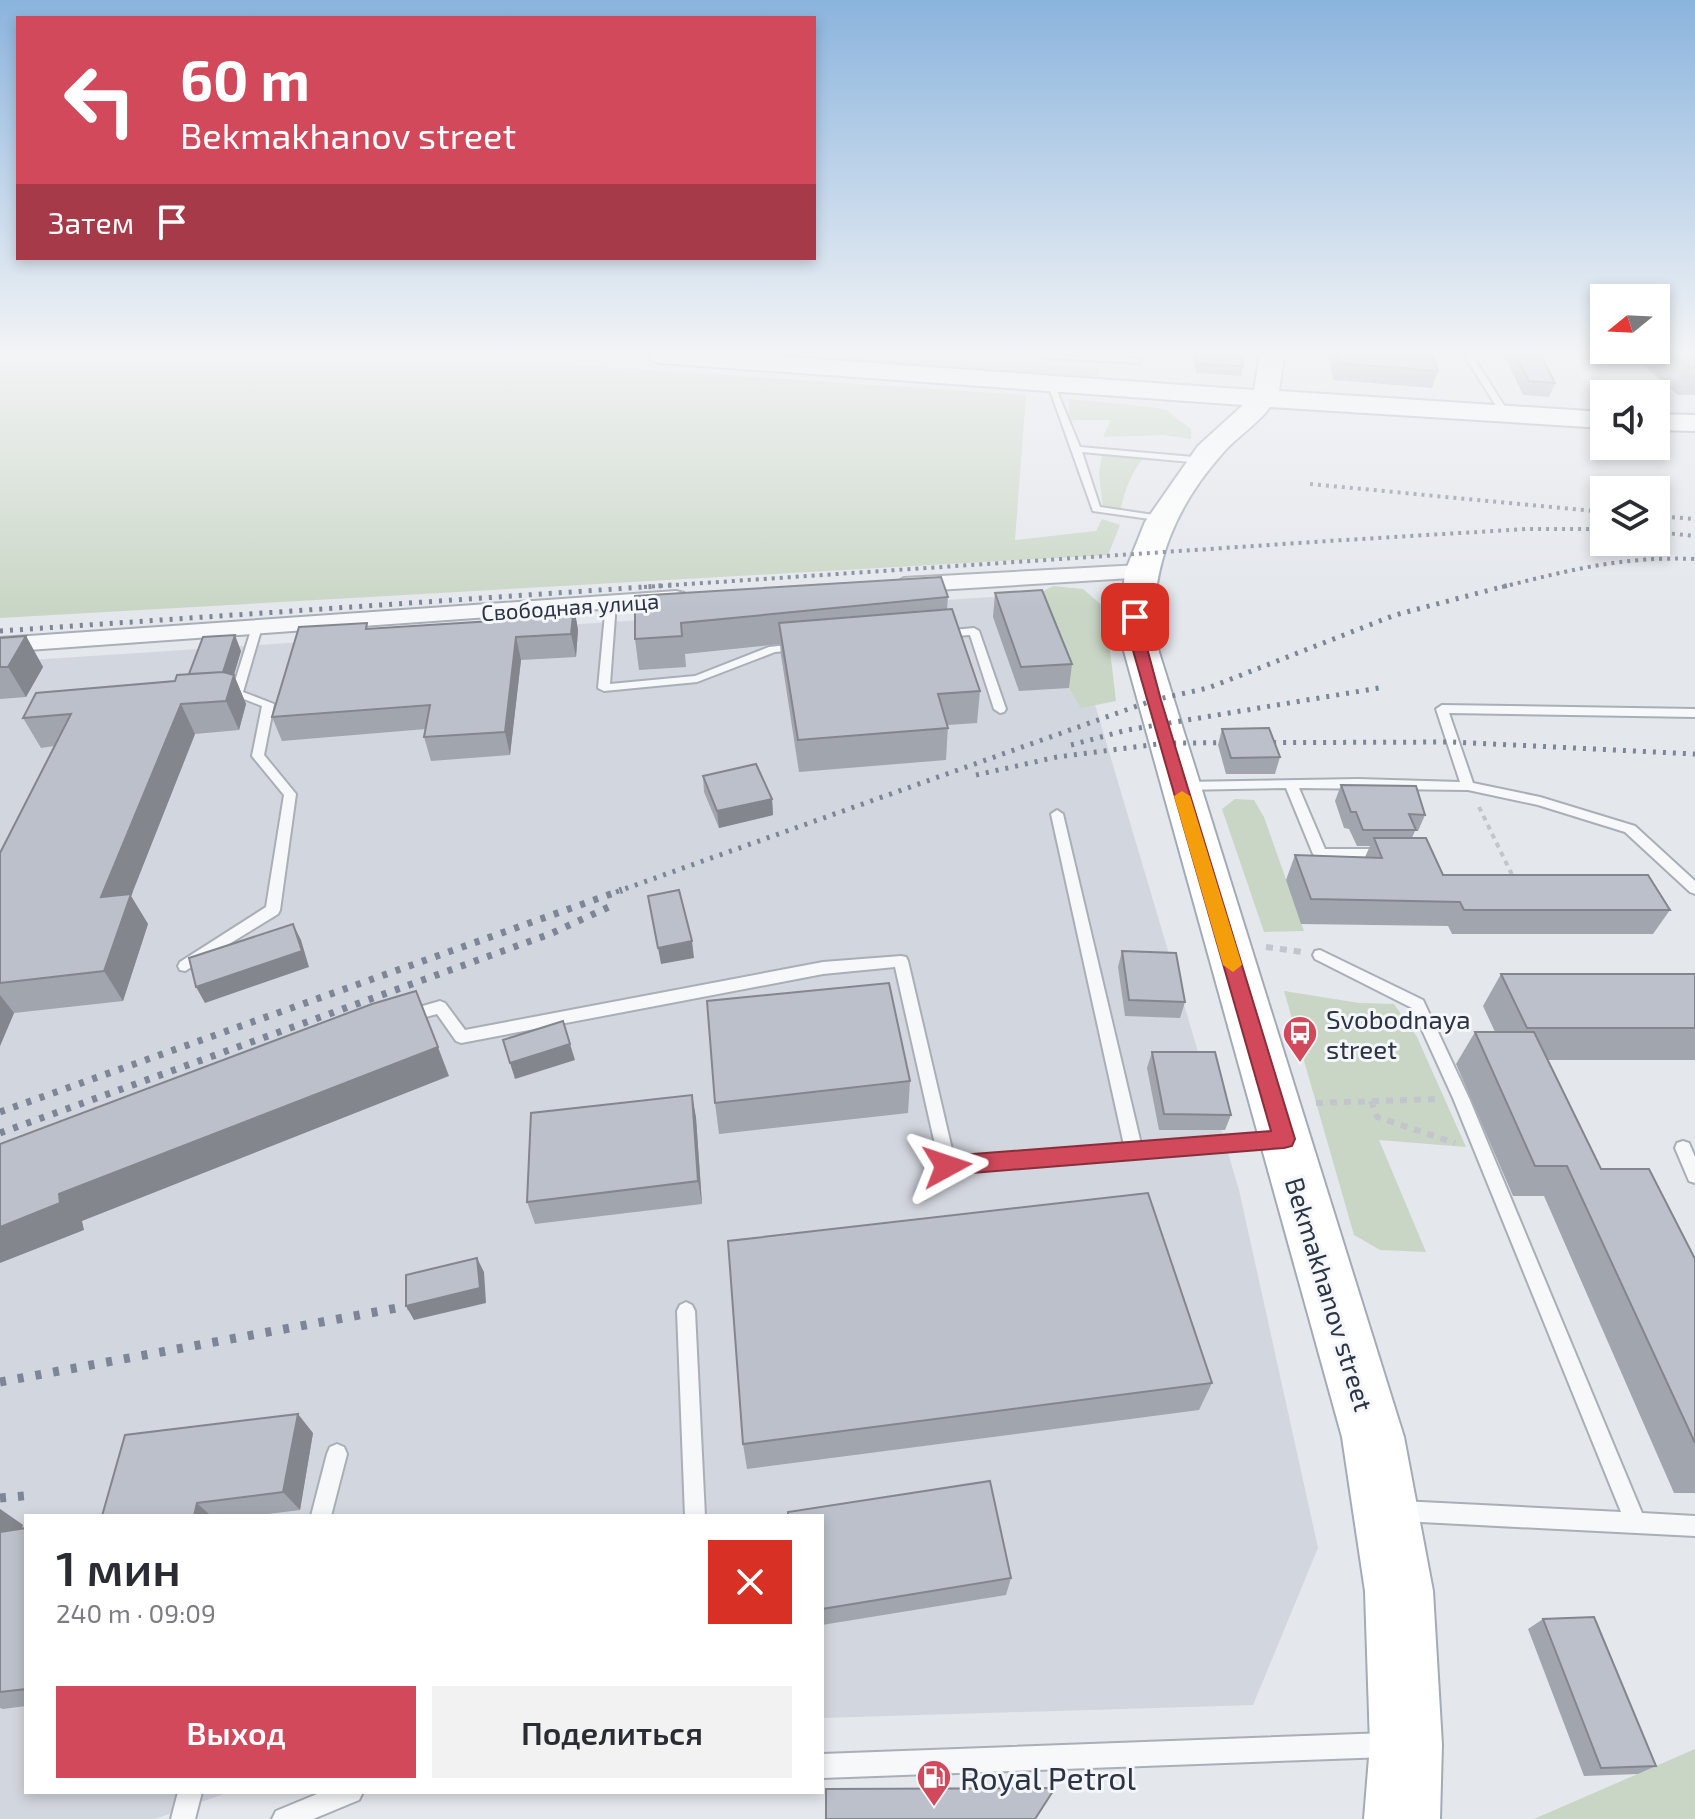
<!DOCTYPE html>
<html lang="ru">
<meta charset="utf-8">
<style>
body{margin:0;font-family:"Exo 2",sans-serif;background:#f2f2f3;color:#2b2b33;height:100vh;display:flex;flex-direction:column;font-size:30px;white-space:nowrap}
*{box-sizing:border-box;margin:0}
p{font-size:26px;color:#7c7c81}
.icon{flex:none;width:44px;height:44px;fill:none;stroke:currentColor;stroke-width:2;stroke-linecap:round;stroke-linejoin:round}
.map{position:relative;flex:1;overflow:hidden}
.side{position:absolute;left:24px;top:1514px;width:800px;height:280px;display:flex;flex-direction:column;background:#fff;border-radius:0px;box-shadow:0 4px 12px #0003}
.side>*{flex:none}
.guide{position:absolute;left:16px;top:16px;width:800px;height:244px;border-radius:0px;box-shadow:0 4px 12px #0003;background:#d1495b;color:#fff;overflow:hidden}
.needle{width:52px;rotate:252deg}
.controls{position:absolute;left:1590px;top:284px;display:grid;gap:16px}
.controls a{display:grid;place-items:center;width:80px;height:80px;border-radius:0px;background:#fff;box-shadow:0 4px 12px #0003;font-size:40px}
.pin{position:absolute;display:grid;place-items:center;width:68px;height:68px;color:#fff;margin:-34px;border-radius:16px;box-shadow:0 4px 12px #0006}
.me{position:absolute;width:88px;margin:-44px;rotate:85deg;stroke-linejoin:round;filter:drop-shadow(0 0 6px #0008)}
.turn{display:flex;align-items:center;gap:28px;height:168px;padding:0 32px;font-size:36px}
.turn .icon{width:104px;height:104px;stroke-width:2.5}
.turn b{display:block;font-size:56px;line-height:68px}
.then{display:flex;align-items:center;height:76px;padding:0 32px;background:#0003;gap:16px;font-size:30px}
.round{display:grid;place-items:center;flex:none;width:84px;height:84px;border-radius:0px;background:#f2f2f3}
.headline{display:flex;align-items:center;justify-content:space-between;height:136px;padding:0 32px}
h1{font-size:48px;font-weight:600;line-height:60px}
.action{display:flex;gap:16px;margin-top:auto;padding:16px 32px}
.action a{flex:1;height:92px;border-radius:0px;background:#d1495b;color:#fff;font-size:32px;font-weight:600;line-height:92px;text-align:center}
.action a+a{background:#f2f2f3;color:#2b2b33}
.map>svg:first-child{display:block}
.built{fill:#d2d6de}
.green{fill:#c9d6c5}
.lines{fill:none;stroke-linecap:round;stroke-linejoin:round}
.lane-casing{stroke:#a9aeb7;stroke-width:4}
.street-casing{stroke:#a9aeb7;stroke-width:4}
.primary-casing{stroke:#a3abb8;stroke-width:4}
.path-far1{stroke:#c2c5cb;stroke-width:4;stroke-dasharray:5 5;stroke-linecap:butt}
.path{stroke:#c2c5cb;stroke-width:6;stroke-dasharray:7 7;stroke-linecap:butt}
.lane{fill:#f7f8fa;fill-rule:evenodd}
.street{fill:#f7f8fa;fill-rule:evenodd}
.primary{fill:#fff;fill-rule:evenodd}
.rail-far3{stroke:#7d8696;stroke-width:4;stroke-dasharray:3 5;stroke-linecap:butt}
.rail-far2{stroke:#7d8696;stroke-width:5;stroke-dasharray:3 7;stroke-linecap:butt}
.rail-far1{stroke:#7d8696;stroke-width:7;stroke-dasharray:5 9;stroke-linecap:butt}
.rail{stroke:#7d8696;stroke-width:9;stroke-dasharray:6 12;stroke-linecap:butt}
.wall{fill:#a1a5ae}
.shaded-wall{fill:#83868d}
.building{fill:#bbc0ca;stroke:#83868d;stroke-width:2}
.route{fill:#d1495b;stroke:#882f3b;stroke-width:2}
.slow{fill:#f59e0b}
.labels{text-anchor:middle;dominant-baseline:central;stroke-width:6;stroke-linejoin:round;paint-order:stroke}
.far-street-label{font-size:22px;fill:#2b3445;stroke:#f4f6f9}
.poi-label{font-size:26px;fill:#2b3445;stroke:#f4f6f9;text-anchor:start}
.street-label{font-size:26px;fill:#2b3445;stroke:#f4f6f9}
.near-poi-label{font-size:32px;fill:#2b3445;stroke:#f4f6f9;text-anchor:start}
</style>
<div class="map">
<svg width="1695" height="1819" viewBox="0 0 1695 1819">
<rect width="100%" height="100%" fill="#e4e7ec"/>
<path class="built" d="M1052,593L1096,708L1239,1190L1318,1548L1253,1705L822,1718V1516H26V1792H229L155,1819H0V662Z"/>
<path class="green" d="M0,355H426L1026,395L1015,540L1096,531L1102,519L1120,525L1108,555L0,618Z
M747,355H917L1100,369L1096,380Z
M1069,399L1153,407L1166,410L1191,429V439L1163,435L1103,437L1111,420H1069Z
M1103,451L1146,455C1131,472 1124,491 1120,513L1103,510L1099,473Z
M1053,586L1083,589L1105,608L1116,701L1081,708L1069,688L1038,594Z
M1235,799L1254,800L1264,817L1304,931L1264,932L1222,809Z
M1284,991L1359,1003L1394,1004L1417,1037L1466,1147L1379,1140L1426,1252L1380,1250L1354,1235Z
M1695,1749V1819H1534Z"/>
<g class="lines">
<g class="lane-casing">
<path id="lane" d="M1036,355L1137,359L1141,361L1137,363L1040,357Z
M1464,355H1472L1510,415L1509,417H1503Z
M1047,382L1054,384L1080,447L1205,458L1207,460L1202,463L1082,452L1100,507L1161,516L1164,517V521L1093,511Z
M611,600L616,603L610,684L695,676L769,647L797,644L803,647L797,650L775,652L697,682L604,691L598,688L606,603Z
M257,624L262,627L243,692L274,704L264,755L296,794L280,910L278,914L185,971L180,970L178,966L180,962L266,907L284,795L252,756L262,706L231,694L252,627Z
M974,628L979,631L1006,709L1004,712L1000,713L994,709L970,635L941,637L935,634L941,631Z
M1442,705L1695,709V717L1449,713L1473,783L1540,797L1635,826L1695,881V894L1690,892L1625,832L1538,805L1468,790L1299,788L1325,849H1384L1391,854L1384,859H1320L1313,854L1286,788L1183,790L1177,786L1183,782L1358,779L1460,782L1436,709Z
M1057,810L1063,814L1141,1144L1278,1133L1284,1135L1286,1140L1284,1145L947,1173L941,1171L895,967L823,974L461,1043L456,1041L437,1014L407,1022L402,1020L399,1016L402,1012L440,1001L445,1003L465,1030L823,962L901,956L906,957L908,961L954,1158L1124,1145L1051,814Z
M1320,950L1423,1000L1469,1098L1642,1513L1695,1516V1536L1401,1521L1394,1518L1391,1511L1394,1504L1401,1501L1621,1512L1453,1098L1412,1008L1315,959L1313,955L1315,951Z
M1683,1141L1689,1143L1695,1157V1183L1689,1181L1675,1148L1677,1143Z
M686,1302L692,1305L695,1311L705,1516H685L677,1311L680,1305Z
M337,1444L344,1447L347,1454L331,1516H311L327,1454L330,1447Z
M1386,1733L1394,1737L1398,1745L1394,1753L1386,1757L822,1778V1754Z
M178,1792H202L195,1819H171Z
M322,1792H363L359,1800L313,1819H272L276,1811Z"/>
</g>
<g class="street-casing">
<path id="street" d="M1140,565L1148,567L1151,572L1148,577L904,592L893,585L904,578Z
M676,591L684,593L687,598L684,603L0,652V638Z"/>
</g>
<g class="primary-casing">
<path id="primary" d="M648,355H758L1254,390L1260,355H1284L1279,391L1604,412V428L1270,407C1257,425 1236,437 1222,454C1175,507 1153,563 1153,633L1404,1437L1433,1591L1442,1745L1440,1819H1364L1370,1745L1365,1591L1342,1437L1119,633L1125,572L1145,522L1198,446L1243,405L660,363L651,360Z
M1656,414L1695,415V431L1656,430Z"/>
</g>
<path class="path-far1" d="M1479,807L1515,881"/>
<path class="path" d="M1266,947L1303,952
M1371,1101L1377,1117L1455,1143
M1316,1103L1439,1099"/>
<use href="#lane" class="lane"/>
<use href="#street" class="street"/>
<use href="#primary" class="primary"/>
<path class="rail-far3" d="M1310,484L1604,512
M1656,516L1695,519
M1656,532L1695,536
M644,587L1328,541L1526,529H1604
M1502,587C1570,570 1623,556 1695,559"/>
<path class="rail-far2" d="M0,631L673,585
M1071,745L1127,730L1379,688
M976,775L1057,757L1166,743L1453,742L1695,754
M616,892L1154,700L1208,688L1395,615L1509,585"/>
<path class="rail-far1" d="M0,1112L622,890
M0,1133L550,934L611,906"/>
<path class="rail" d="M0,1382L413,1305
M0,1498L34,1495"/>
</g>
<path class="wall" d="M1193,355H1241L1243,366L1241,376L1196,373Z
M1329,355H1432L1438,371L1432,388L1333,380Z
M1504,355H1541L1555,383L1549,397L1523,395Z
M1631,355H1695V395H1678Z
M995,593L1072,664L1069,688L1019,691L993,617Z
M635,596L948,597L947,609L980,691L977,723L948,725L946,760L799,772L781,655L780,644L685,654L686,667L639,670L635,639Z
M574,607L578,630L576,657L521,660L510,755L431,761L424,737L426,729L282,741L272,717L369,629L508,620Z
M26,636L43,667L26,697L0,699V638Z
M241,651L234,675L246,704L239,730L195,734L131,896L148,924L123,1001L14,1013L0,1046V853L54,746L41,748L23,718L175,681Z
M1222,729L1280,757L1275,774H1226L1218,745Z
M703,776L772,799L773,815L719,828L704,792Z
M1341,785L1425,815L1418,831H1415L1412,838L1443,875L1670,910L1653,934H1452L1448,926L1301,924L1286,880L1295,855L1365,857L1370,846H1357L1349,829L1344,828L1335,801Z
M1122,951L1185,1002L1180,1018L1125,1016L1118,967Z
M1501,974H1695V1060H1547L1601,1169L1695,1259V1493H1674L1544,1196H1513L1456,1064L1475,1032H1495L1483,1006Z
M1152,1052L1231,1115L1225,1130H1159L1147,1068Z
M910,1081L908,1113L719,1134L715,1103Z
M692,1095L696,1118L702,1204L535,1224L527,1202Z
M1212,1383L1199,1410L747,1469L743,1444Z
M313,1433L300,1510L252,1516H102Z
M0,1509L23,1525L21,1529L26,1528V1706L3,1709L0,1708Z
M822,1516L1011,1578L1006,1595L822,1625Z
M1543,1619L1656,1766L1638,1774L1584,1776L1528,1629Z"/>
<path class="shaded-wall" d="M574,607L578,630L576,657L571,634Z
M235,635L241,651L231,684L234,675L246,704L239,730L226,701L223,672Z
M26,636L43,667L26,697L8,667Z
M516,637L521,660L510,755L505,732Z
M181,704L195,734L131,896L148,924L123,1001L104,971L101,897Z
M772,799L773,815L719,828L717,811Z
M293,924L301,940L309,967L205,1003L196,987Z
M692,941L694,958L661,964L658,948Z
M0,995L14,1013L0,1046Z
M570,1044L575,1060L515,1079L510,1063Z
M438,1047L449,1076L82,1221L84,1230L0,1263V1227L59,1194Z
M692,1095L696,1118L702,1204L698,1181Z
M477,1258L484,1272L486,1303L414,1320L406,1306Z
M298,1414L313,1433L300,1510L283,1492Z
M197,1503L211,1516H194Z
M0,1509L23,1525L14,1550L0,1541Z"/>
<path class="building" d="M1197,355H1241L1243,366L1198,364Z
M1336,355H1432L1438,371L1338,363Z
M1516,355H1541L1555,383L1529,381Z
M1675,355H1695V368H1691Z
M941,577L948,597L681,623L682,636L635,639V596Z
M1042,590L1072,664L1021,667L995,593Z
M574,607L571,634L516,637L505,732L424,737L430,705L272,717L299,627L367,623L366,629L508,620L509,611Z
M952,609L980,691L938,694L948,728L798,740L779,623Z
M235,635L223,672L189,674L203,637Z
M26,636L8,667H0V638Z
M223,672L234,675L226,701L181,704L101,897L131,894L104,971L0,983V853L71,714L23,718L36,693L175,681L177,675Z
M1269,728L1280,757L1231,758L1222,729Z
M756,764L772,799L717,811L703,776Z
M1341,785L1416,786L1425,815L1409,814L1416,830H1363L1356,812H1351Z
M1374,838H1426L1443,875H1648L1670,910H1464L1460,902L1311,899L1295,855L1382,858Z
M679,890L692,941L658,948L648,896Z
M293,924L302,951L196,987L189,958Z
M1122,951L1176,953L1185,1002L1129,1000Z
M1501,974H1695V1028H1527Z
M889,983L910,1081L715,1103L707,1001Z
M416,991L438,1047L59,1194L60,1203L0,1227V1144L372,1004Z
M563,1021L570,1044L510,1063L503,1040Z
M1475,1032H1534L1601,1169H1649L1695,1259V1443L1567,1166H1535Z
M1152,1052H1215L1231,1115L1164,1114Z
M692,1095L698,1181L527,1202L531,1113Z
M1148,1193L1212,1383L743,1444L728,1241Z
M477,1258L480,1288L406,1306V1275Z
M298,1414L283,1492L197,1503L194,1516H102L125,1435Z
M990,1481L1011,1578L822,1609V1516H788V1512Z
M26,1528V1689L0,1692V1532Z
M1594,1617L1656,1766L1601,1768L1543,1619Z
M1055,1788L1035,1819H826V1789Z"/>
<linearGradient id="sky" x2="0" y2="1"><stop stop-color="#8bb4dd"/><stop offset="0.58" stop-color="#f3f4f6"/><stop offset="1" stop-color="#f3f4f6" stop-opacity="0"/></linearGradient>
<rect width="1695" height="609" fill="url(#sky)"/>
<path class="route" d="M1135,613L1142,617L1143,633L1161,700L1295,1139L1292,1146L1284,1148L947,1175L939,1172L936,1166L939,1159L947,1156L1271,1131L1128,633V617Z"/>
<path class="slow" d="M1182,791L1190,796L1242,965L1233,972L1223,965L1174,796Z"/>
<defs>
<g id="bus-pin" transform="scale(1.8)"><path d="M0 17L-7.5 6A9.5 9.5 0 1 1 7.5 6Z" fill="#d1495b" stroke="#f4f6f9"/><path d="M-5-6H5V4H4V6H2V4H-2V6H-4V4H-5ZM-3.5-4V0h7V-4ZM-3.5 1.2v1.5H-2V1.2ZM2 1.2v1.5H3.5V1.2Z" fill="#fff"/></g>
<g id="fuel-pin" transform="scale(1.8)"><path d="M0 17L-7.5 6A9.5 9.5 0 1 1 7.5 6Z" fill="#d1495b" stroke="#f4f6f9"/><path d="M-5.5-6h7V0h2V4h1.3V-2.5L3-4.5l.8-.8L6-3V5H2.5V1h-1V6h-7ZM-4.2-4.7v3.2H.2V-4.7Z" fill="#fff"/></g>
</defs>
<g fill-rule="evenodd">
<use href="#bus-pin" x="1300" y="1033"/>
<use href="#fuel-pin" x="934" y="1777"/>
</g>
<g class="labels">
<g class="far-street-label">
<text transform="translate(570 606) rotate(-4)">Свободная улица</text>
</g>
<g class="poi-label">
<text x="1326" y="1018">Svobodnaya<tspan x="1326" dy="30">street</tspan></text>
</g>
<g class="street-label">
<text transform="translate(1330 1294) rotate(73)">Bekmakhanov street</text>
</g>
<g class="near-poi-label">
<text x="960" y="1777">Royal Petrol</text>
</g>
</g>
</svg>
<div class="controls">
<a><svg class="needle" viewBox="-14 -14 28 28"><path d="M0-13l5 13h-10z" fill="#e53935"/><path d="M0 13l5-13h-10z" fill="#7c7c81"/></svg></a>
<a><svg class="icon" aria-label="sound" viewBox="0 0 24 24"><path d="M4 9h4l5-4v14l-5-4H4zM17 9q2 3 0 6"/></svg></a>
<a><svg class="icon" aria-label="layers" viewBox="0 0 24 24"><path d="M12 4l9 5-9 5-9-5zM3 14l9 5 9-5"/></svg></a>
</div>
<div class="pin" style="left:1135px;top:617px;background:#d93025"><svg class="icon" aria-label="arrive" viewBox="0 0 24 24"><path d="M6 21V4h12l-3 4 3 4H6"/></svg></div>
<svg class="me" style="left:947px;top:1166px" viewBox="-20 -20 40 40"><path d="M0-17L14 15 0 8-14 15z" fill="#d1495b" stroke="#fff" stroke-width="4"/></svg>
<div class="guide">
<div class="turn"><svg class="icon" aria-label="left" viewBox="0 0 24 24"><path d="M17 20v-9H6M10 6l-5 5 5 5"/></svg><div><b>60 m</b>Bekmakhanov street</div></div>
<div class="then">Затем<svg class="icon" aria-label="arrive" viewBox="0 0 24 24"><path d="M6 21V4h12l-3 4 3 4H6"/></svg></div>
</div>
<section class="side">
<div class="headline"><div><h1>1 мин</h1><p>240 m · 09:09</p></div><a class="round" style="background:#d93025;color:#fff"><svg class="icon" aria-label="close" viewBox="0 0 24 24"><path d="M6 6l12 12M18 6L6 18"/></svg></a></div>
<div class="action"><a>Выход</a><a>Поделиться</a></div>
</section>
</div>
